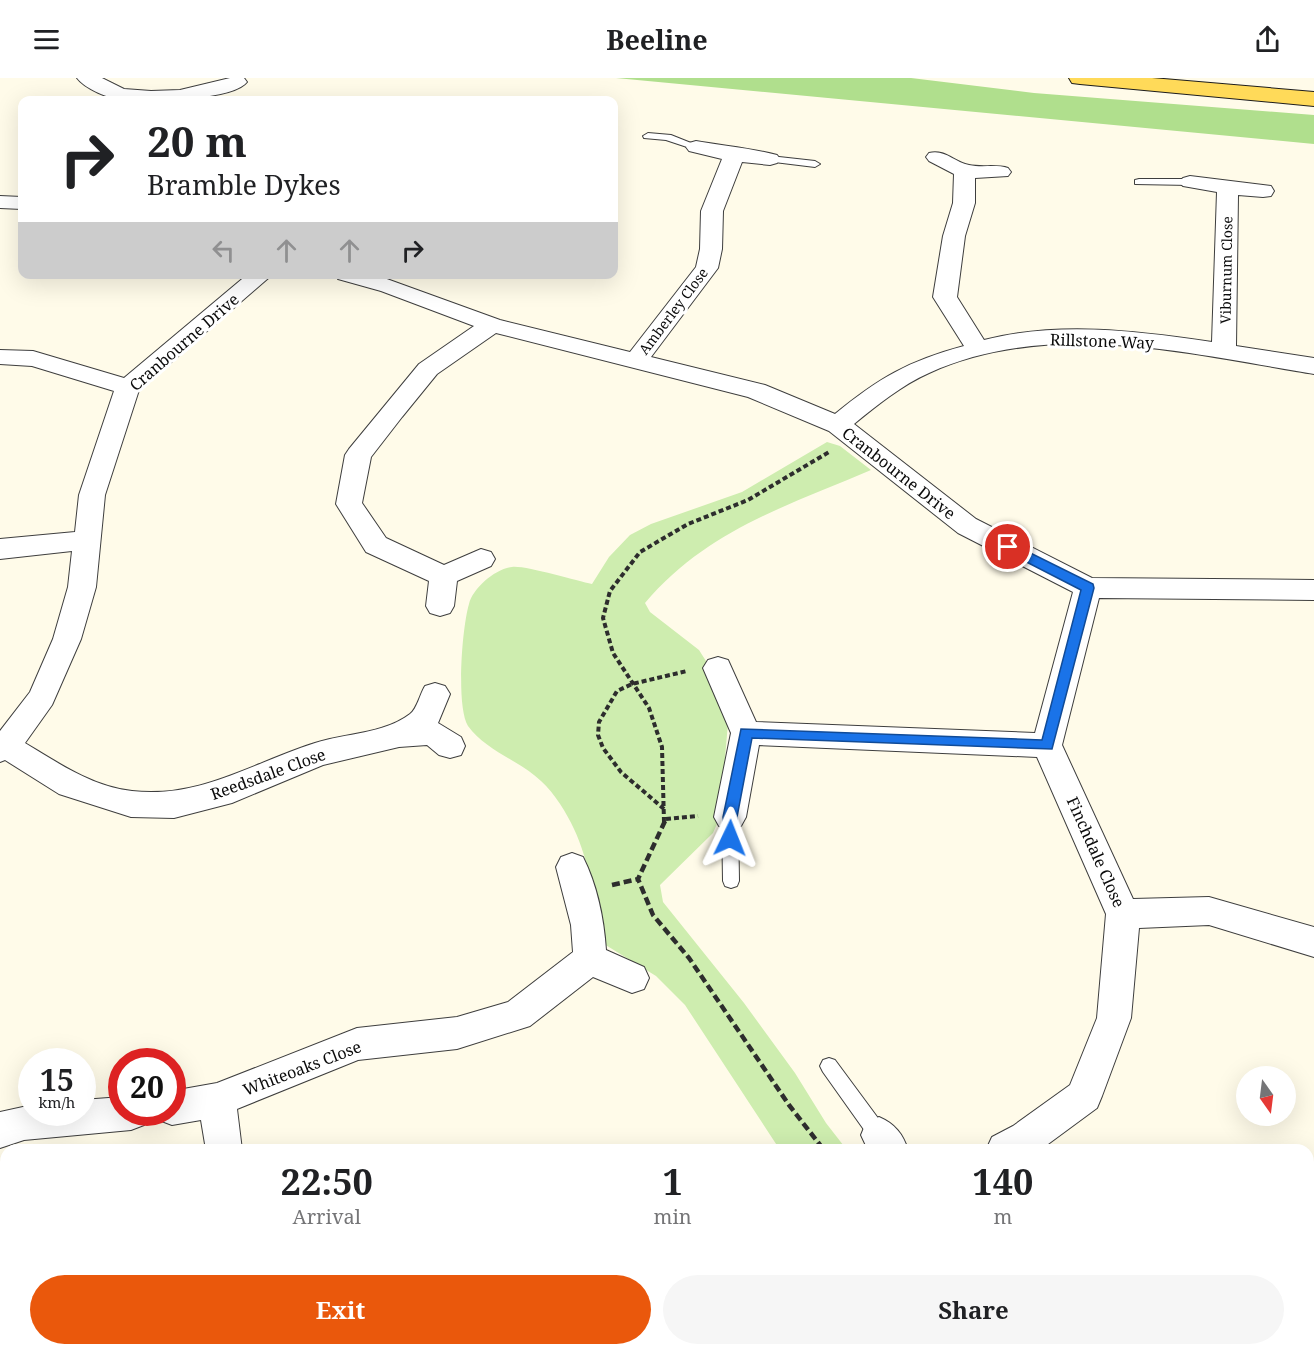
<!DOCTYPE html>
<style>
body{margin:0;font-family:"Noto Serif",serif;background:#f6f6f6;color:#202124;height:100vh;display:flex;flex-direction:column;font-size:22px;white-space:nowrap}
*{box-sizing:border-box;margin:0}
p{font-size:20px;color:#757577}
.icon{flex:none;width:33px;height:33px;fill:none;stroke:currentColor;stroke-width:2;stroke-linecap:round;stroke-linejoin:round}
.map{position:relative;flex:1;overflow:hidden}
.sheet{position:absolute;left:0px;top:1066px;width:1314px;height:212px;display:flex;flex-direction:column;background:#fff;border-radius:18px 18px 0 0;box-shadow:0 6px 24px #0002}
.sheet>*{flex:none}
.top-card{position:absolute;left:18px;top:18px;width:600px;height:183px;border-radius:12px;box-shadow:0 6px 24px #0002;background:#fff;color:#202124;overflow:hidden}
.needle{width:39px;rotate:166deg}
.tools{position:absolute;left:1236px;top:988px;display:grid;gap:12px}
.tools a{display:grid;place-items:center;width:60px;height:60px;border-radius:50%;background:#fff;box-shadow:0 6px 24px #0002;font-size:30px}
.speed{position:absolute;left:18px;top:970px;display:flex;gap:12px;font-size:30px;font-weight:700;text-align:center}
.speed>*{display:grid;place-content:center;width:78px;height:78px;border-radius:50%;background:#fff;box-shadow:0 6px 24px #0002;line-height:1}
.speed small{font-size:15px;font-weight:400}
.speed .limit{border:9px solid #d22;background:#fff;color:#111}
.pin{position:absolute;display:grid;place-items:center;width:51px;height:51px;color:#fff;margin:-26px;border:3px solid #fff;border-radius:50%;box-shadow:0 2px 6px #0007}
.me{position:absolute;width:66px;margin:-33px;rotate:2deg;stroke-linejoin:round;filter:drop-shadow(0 0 4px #0008)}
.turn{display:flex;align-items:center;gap:21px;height:126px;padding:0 30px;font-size:27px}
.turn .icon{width:78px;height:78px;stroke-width:2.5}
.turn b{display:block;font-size:42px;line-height:51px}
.lanes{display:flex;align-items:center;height:57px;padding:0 30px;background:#0003;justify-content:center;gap:30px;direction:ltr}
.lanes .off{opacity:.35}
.eta{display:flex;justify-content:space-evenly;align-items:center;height:102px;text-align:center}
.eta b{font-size:36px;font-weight:700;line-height:42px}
.primary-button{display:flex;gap:12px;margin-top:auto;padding:12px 30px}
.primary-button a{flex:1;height:69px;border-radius:36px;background:#ea580c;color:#fff;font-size:24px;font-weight:700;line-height:69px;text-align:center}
.primary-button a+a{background:#f6f6f6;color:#202124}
header{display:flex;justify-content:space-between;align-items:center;height:78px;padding:0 30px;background:#fff;font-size:27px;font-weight:700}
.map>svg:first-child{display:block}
.green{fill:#ceedaf}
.forest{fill:#b0df8d}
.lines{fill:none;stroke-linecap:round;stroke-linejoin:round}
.service-casing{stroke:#3e3e3e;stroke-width:2}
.minor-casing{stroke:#3e3e3e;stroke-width:2}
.tertiary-casing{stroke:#3e3e3e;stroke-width:2}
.primary-casing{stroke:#1c1c1c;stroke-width:2}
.path-far1{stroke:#2d2d2d;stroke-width:4;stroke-dasharray:5 3;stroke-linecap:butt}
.path{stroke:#2d2d2d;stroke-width:4.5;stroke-dasharray:8 4;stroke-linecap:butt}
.service{fill:#fff;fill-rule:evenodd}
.minor{fill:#fff;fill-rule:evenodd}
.tertiary{fill:#fff;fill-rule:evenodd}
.primary{fill:#ffda59;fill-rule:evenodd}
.route{fill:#1a73e8;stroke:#114b97;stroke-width:1.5}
.labels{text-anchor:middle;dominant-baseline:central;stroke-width:6;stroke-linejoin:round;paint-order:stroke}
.far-street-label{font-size:14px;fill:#0b0b0b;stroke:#fff}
.street-label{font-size:16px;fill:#0b0b0b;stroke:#fff}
</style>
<header><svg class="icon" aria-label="menu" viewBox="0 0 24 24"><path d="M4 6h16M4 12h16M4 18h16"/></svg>Beeline<svg class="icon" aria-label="share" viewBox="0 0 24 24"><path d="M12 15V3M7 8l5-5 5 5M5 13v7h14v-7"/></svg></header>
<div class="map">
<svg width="1314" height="1277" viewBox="0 0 1314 1277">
<rect width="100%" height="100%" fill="#fffbe9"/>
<path class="green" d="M827,364L840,368L871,392C787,428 707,452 645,525L650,534L699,572L711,591L728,645L720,739L713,755L660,807L663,824L744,925L795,995L826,1045L847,1072H780L685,927L656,898L604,866C597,832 589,782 574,751C566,734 555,716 541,703C519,682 486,673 468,648C456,629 462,549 469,526C473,510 495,491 512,489C524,487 577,503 592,506L609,479L630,457L651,446L742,414Z"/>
<path class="forest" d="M616,0H911L1034,15L1314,37V66Z"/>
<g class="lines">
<g class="service-casing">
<path id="service" d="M648,55L671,57L701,69L696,72L666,62L644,60L643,58Z
M770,78L815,83L820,86L815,89L766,83L765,81Z
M1139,101H1190L1195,104L1190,107L1135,106V102Z
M730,733L736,734L738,739L739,803L737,808L731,810L725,808L723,803L722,739L724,734Z
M829,980L835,982L886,1051L888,1057L886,1063L879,1066L872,1063L823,994L820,988L823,982Z"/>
</g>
<g class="minor-casing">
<path id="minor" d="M77,0H102L124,11L151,13L180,12L230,0H244L247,4C234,22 146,25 123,22C110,21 85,11 77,0Z
M696,63C723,68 751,70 777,77L780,81L777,85L770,87L742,84L723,133L722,171L718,190L651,279L765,307L835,336C879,300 908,283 964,268L933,219L943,158L953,125L954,96L929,83L926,79L929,75C945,71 954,84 969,87C982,90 996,86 1008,90L1011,94L1008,98L975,100V125L965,158L957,219L984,262C1058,243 1138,253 1212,264L1217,114L1183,108L1179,104L1183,100L1190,98L1263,107L1271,108L1274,113L1271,118L1263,119L1238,117L1236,268L1314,280V296C1191,276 1049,240 929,295C902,307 877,327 854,346L976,441L1092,500L1314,502V522L1099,520L1062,667L1133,821L1209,819L1314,849V879L1209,847L1139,850L1131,940L1102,1018L1097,1030L1040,1072H986L992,1059L1013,1048L1070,1007L1097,940L1106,836L1037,679L759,667L746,739L741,748L730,752L719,748L714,739L731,655L703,590L708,582L718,579L728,582L756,644L1035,655L1073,514L958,455L829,353L748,319L496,255L437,296L402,339L371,379L362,425L386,460L444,487L481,471L491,474L495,481L491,488L457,503L454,528L450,535L440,538L430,535L426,528L429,503L366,474L336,426L345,377L349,371L419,286L474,248L381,213L338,201L335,196H373L500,242L630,274L696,189L700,171L701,133L722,81L689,73L686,69L689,65Z
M0,118L22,119V131L0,130Z
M248,196H273L139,312L105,417L96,509L81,561L52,627L25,665C58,685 93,709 132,713C200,721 254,684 315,665C346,655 384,656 410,636C417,631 420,616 425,608L435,605L445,608L450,616L438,645L461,659L465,668L461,677L450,680L439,677L427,667L399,669L323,687L232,725L174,740L131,739L59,716L5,682L0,684V653L30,614L53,561L68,509L72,473L0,481V461L75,454L79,417L114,313L32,288L0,286V272L33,273L124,300Z
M572,775L583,779C597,807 604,841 606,872L644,889L649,900L644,911L632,915L593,899L530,948L457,971L358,982L237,1031L242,1072H206L201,1042L172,1047L159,1042L156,1035H172V1013L217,1005L357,950L457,939L508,924L573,874L571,847L556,789L561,779Z
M122,1019V1035H149L144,1047L131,1052L24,1062L0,1070V1034L32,1027V1035H82V1022Z
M879,1039C895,1046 903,1056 908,1072H868L861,1057L866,1045Z
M204,1272H244L243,1277H203Z
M497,1272H541L539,1277H495Z"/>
</g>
<g class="tertiary-casing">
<path id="tertiary" d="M1314,1215V1261L1308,1263V1218Z
M1238,1272H1287L1285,1277H1236Z"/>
</g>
<g class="primary-casing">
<path id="primary" d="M1069,0H1152L1314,14V28L1080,6L1072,5Z"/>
</g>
<path class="path-far1" d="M664,731L621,694L603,670L598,657L599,644L617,613L632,606L687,593
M666,741L698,738
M664,744L662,669L649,630L613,575L603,540L610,513L640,474L688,446L748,422L829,374"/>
<path class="path" d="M665,743L638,801L653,837L689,880L789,1027L824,1072
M612,807L638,801
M1308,1180L1314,1176
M930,1272L932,1277
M1171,1277L1178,1272"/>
<use href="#service" class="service"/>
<use href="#minor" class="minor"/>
<use href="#tertiary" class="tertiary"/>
<use href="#primary" class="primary"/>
</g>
<path class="route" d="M1008,464L1093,506L1094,510L1052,671L752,660L737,739L738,760L736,765H725L723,739L741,651L1042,662L1081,512L1003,472L1001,469Z"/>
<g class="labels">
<g class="far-street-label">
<text transform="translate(1226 192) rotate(-89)">Viburnum Close</text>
<text transform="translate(673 233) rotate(-53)">Amberley Close</text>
</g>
<g class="street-label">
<text transform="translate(1102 263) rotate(2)">Rillstone Way</text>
<text transform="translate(184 264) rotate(-41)">Cranbourne Drive</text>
<text transform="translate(899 395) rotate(38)">Cranbourne Drive</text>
<text transform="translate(268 696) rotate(-20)">Reedsdale Close</text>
<text transform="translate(1096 774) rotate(66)">Finchdale Close</text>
<text transform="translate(302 990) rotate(-21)">Whiteoaks Close</text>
</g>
</g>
</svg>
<div class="tools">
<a><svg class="needle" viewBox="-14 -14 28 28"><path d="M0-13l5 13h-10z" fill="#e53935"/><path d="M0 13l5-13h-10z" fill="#757577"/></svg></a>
</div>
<div class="speed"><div>15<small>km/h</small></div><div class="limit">20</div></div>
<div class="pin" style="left:1008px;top:469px;background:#d93025"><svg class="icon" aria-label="arrive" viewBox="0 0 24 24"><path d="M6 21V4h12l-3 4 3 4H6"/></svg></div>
<svg class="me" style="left:730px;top:760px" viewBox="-20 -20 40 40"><path d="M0-17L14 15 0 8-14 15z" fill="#1a73e8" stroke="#fff" stroke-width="4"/></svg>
<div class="top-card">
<div class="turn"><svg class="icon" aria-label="right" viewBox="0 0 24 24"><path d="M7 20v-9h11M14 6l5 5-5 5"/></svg><div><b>20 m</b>Bramble Dykes</div></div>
<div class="lanes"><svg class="icon off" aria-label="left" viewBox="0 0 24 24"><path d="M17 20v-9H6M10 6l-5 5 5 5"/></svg><svg class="icon off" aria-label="ahead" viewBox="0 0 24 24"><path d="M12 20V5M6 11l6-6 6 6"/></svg><svg class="icon off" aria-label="ahead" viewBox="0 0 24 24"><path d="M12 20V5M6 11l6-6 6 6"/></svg><svg class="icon" aria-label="right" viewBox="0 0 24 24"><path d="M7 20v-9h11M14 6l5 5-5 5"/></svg></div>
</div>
<section class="sheet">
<div class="eta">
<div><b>22:50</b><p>Arrival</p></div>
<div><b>1</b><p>min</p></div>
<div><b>140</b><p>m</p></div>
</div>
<div class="primary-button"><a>Exit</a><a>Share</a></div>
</section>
</div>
